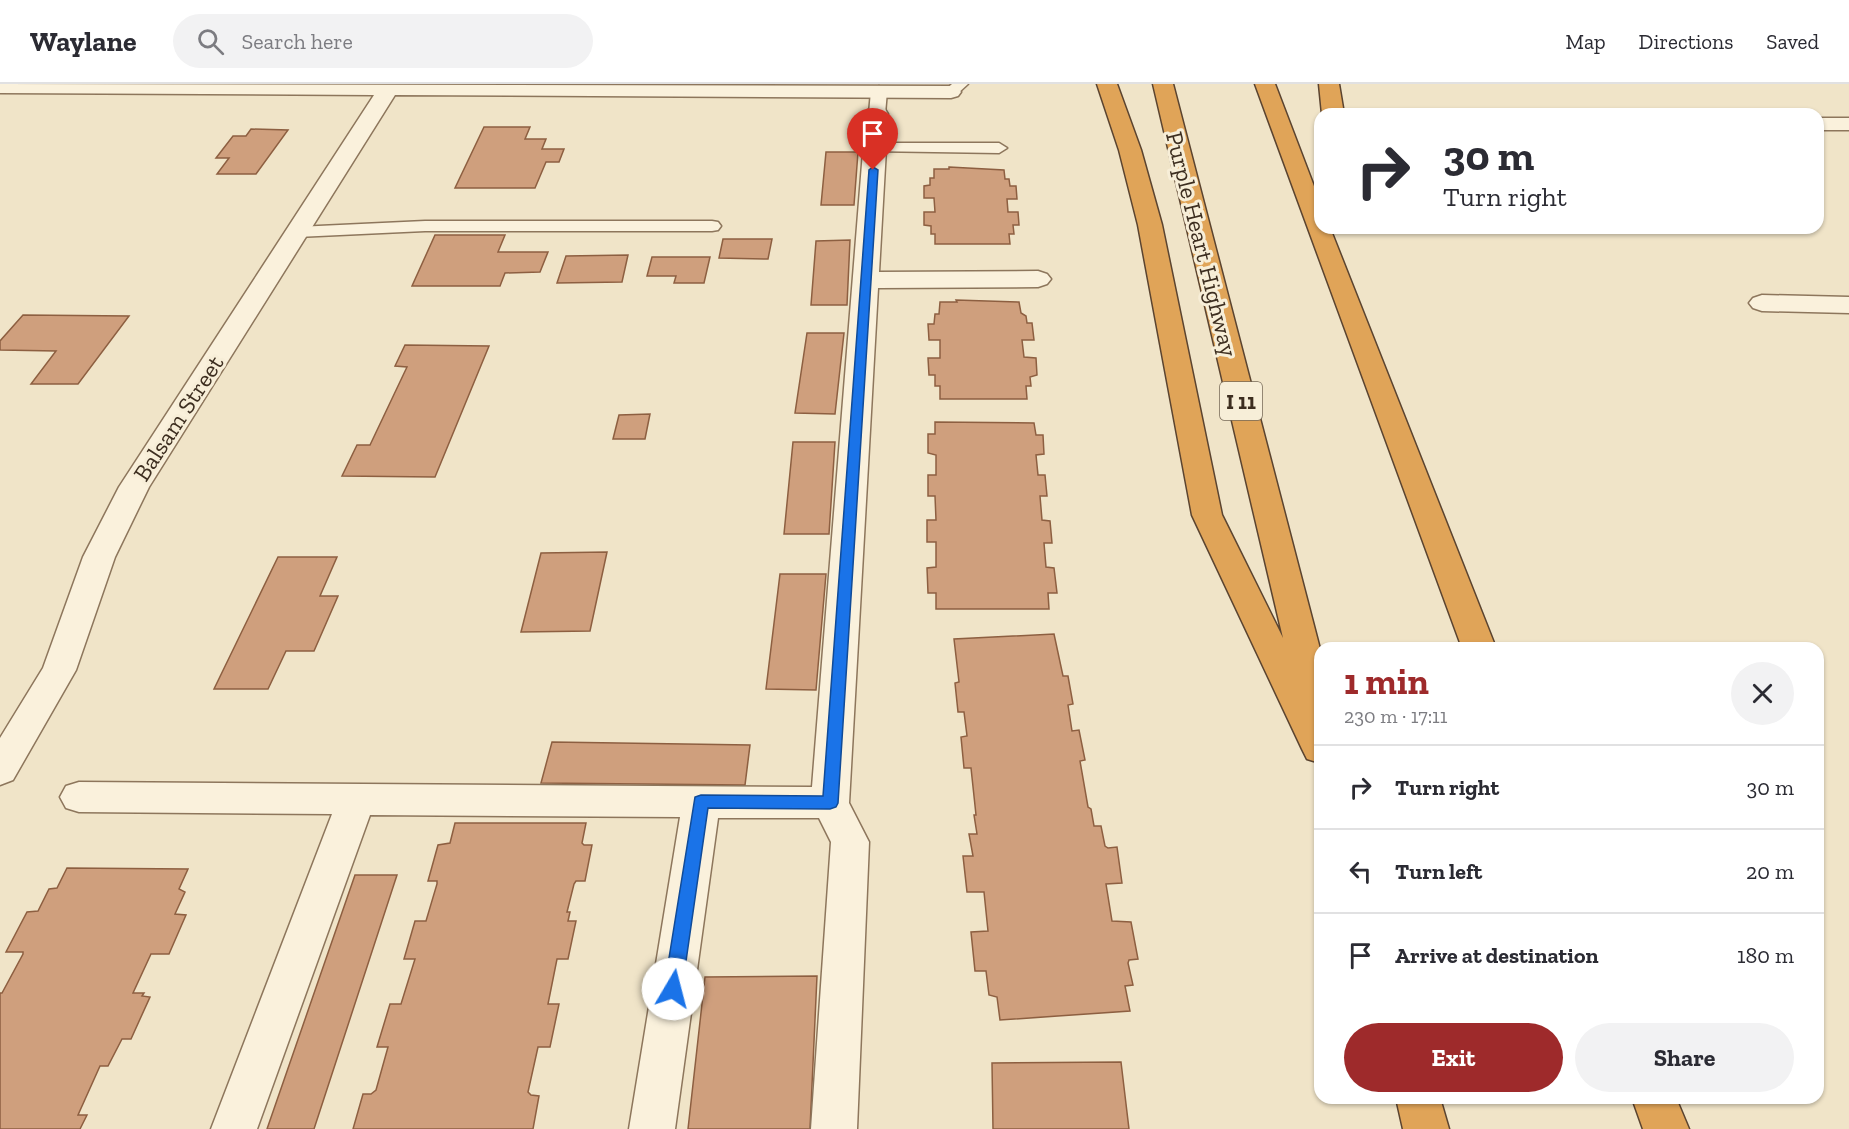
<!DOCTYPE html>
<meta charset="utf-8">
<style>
body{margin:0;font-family:"Zilla Slab",serif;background:#f2f2f3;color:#2b2b33;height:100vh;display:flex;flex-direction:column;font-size:22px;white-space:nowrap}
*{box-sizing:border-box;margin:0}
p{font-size:20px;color:#7c7c81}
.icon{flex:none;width:33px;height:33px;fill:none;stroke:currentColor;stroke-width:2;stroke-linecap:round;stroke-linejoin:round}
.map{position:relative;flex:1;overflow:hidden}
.details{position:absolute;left:1314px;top:558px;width:510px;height:462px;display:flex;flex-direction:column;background:#fff;border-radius:18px;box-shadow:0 2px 4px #0004}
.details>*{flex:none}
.guide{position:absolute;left:1314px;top:24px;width:510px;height:126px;border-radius:18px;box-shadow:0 2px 4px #0004;background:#fff;color:#2b2b33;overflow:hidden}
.pin{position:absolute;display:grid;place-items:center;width:51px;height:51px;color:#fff;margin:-62px -26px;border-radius:50% 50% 50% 0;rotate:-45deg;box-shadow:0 0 6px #0007}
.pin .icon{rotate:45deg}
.me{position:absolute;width:66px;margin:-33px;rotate:8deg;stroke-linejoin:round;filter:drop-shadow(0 0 4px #0008)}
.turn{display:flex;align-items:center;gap:21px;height:126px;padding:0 30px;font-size:27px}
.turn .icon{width:78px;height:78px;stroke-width:2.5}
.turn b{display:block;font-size:42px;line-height:51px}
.round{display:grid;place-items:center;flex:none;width:63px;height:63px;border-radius:32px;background:#f2f2f3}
.summary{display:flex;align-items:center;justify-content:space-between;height:102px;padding:0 30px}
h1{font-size:36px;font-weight:800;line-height:45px;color:#9e2a2b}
.action{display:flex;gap:12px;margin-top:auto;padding:12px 30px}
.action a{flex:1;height:69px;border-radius:36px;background:#9e2a2b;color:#fff;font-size:24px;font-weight:800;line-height:69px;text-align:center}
.action a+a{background:#f2f2f3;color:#2b2b33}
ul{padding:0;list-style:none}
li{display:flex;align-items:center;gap:18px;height:84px;padding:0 30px;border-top:2px solid #e1e1e2}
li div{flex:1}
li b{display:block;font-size:22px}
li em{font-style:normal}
header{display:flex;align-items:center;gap:36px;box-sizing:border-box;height:84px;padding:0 30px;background:#fff;border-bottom:2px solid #e1e1e2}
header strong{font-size:28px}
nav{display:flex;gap:33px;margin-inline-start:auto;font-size:21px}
.search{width:420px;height:54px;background:#f2f2f3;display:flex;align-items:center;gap:15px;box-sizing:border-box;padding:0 21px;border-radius:33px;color:#7c7c81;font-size:22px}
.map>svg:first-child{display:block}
.building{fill:#cf9f7d;stroke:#8d5f41;stroke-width:1.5}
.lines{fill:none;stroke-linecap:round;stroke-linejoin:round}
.lane-casing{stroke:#8d765c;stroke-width:3}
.street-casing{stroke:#8d765c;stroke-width:3}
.highway-casing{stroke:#5b4430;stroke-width:3}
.lane{fill:#faf1dc;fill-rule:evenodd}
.street{fill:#faf1dc;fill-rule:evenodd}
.highway{fill:#e0a458;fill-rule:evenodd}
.route{fill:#1a73e8;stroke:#114b97;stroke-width:1.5}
.labels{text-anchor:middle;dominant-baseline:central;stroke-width:6;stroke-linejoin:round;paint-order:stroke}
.shield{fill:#f7eed8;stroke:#756857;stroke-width:1.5}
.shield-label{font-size:22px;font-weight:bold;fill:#3d2e20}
.street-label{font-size:24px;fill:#3d2e20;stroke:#f7eed8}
</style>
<header>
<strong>Waylane</strong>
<div class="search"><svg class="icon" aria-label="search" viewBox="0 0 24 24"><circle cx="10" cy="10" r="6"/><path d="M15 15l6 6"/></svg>Search here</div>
<nav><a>Map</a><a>Directions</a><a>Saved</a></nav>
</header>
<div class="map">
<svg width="1849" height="1045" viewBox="0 0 1849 1045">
<rect width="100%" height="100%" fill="#f0e4c8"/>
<path class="building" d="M484,43H530L525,55H546L542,65H564L559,78H546L535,104H455Z
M251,45L288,46L256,90H217L229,74H216L233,52H246Z
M826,68H858L854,121H821Z
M949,83L1004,86L1005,95H1009L1010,102H1016L1017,115H1007L1008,128H1018L1019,141H1013L1014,150H1009L1010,160H935V150H931V142L924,141V128H935L934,114H924V102L930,101V94H934V85H949Z
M435,151H505L498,168H548L540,188L505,189L500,202H412Z
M723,155H772L768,175L719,174Z
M850,156L847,221H811L816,157Z
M628,171L622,198L557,199L566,172Z
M652,173H710L704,199H674L676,192H647Z
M956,216L1019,218L1021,229L1026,232L1027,239H1032L1034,256H1022L1024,273L1036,274L1037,291L1030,293L1031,302H1026L1027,315H940V302H935V291H929L928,274H940V256H929L928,240H934L935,230H939L940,218H957Z
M23,231L129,232L78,300H31L56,267L0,266V257Z
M807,249H844L835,330L795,329Z
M405,261L489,262L435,393L342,392L357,361H370L407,283L395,282Z
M650,330L645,355H613L619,331Z
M935,338L1034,339L1036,351H1043L1044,370L1036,371L1038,391H1045L1047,412H1040L1042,436L1050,437L1052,459H1044L1046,483L1054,484L1057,509H1048L1049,525H936V509H928L927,484L936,483V458H927V436H936L935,412H928V391H936V371L928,369V350H935Z
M793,358H835L829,450H784Z
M607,468L590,547L521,548L541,469Z
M278,473H337L320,512H338L314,567H286L268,605H214Z
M780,490H826L816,606L766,605Z
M1054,550L1063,592H1068L1073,620L1068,621L1072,647L1079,646L1085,676L1080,677L1088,723L1091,725L1094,742H1101L1105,762L1108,764L1117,763L1122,799L1106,800L1112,837L1131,838L1138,875L1129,876L1128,879L1133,901L1125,902L1130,927L1000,936L997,913L989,911L986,887H975L971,848L988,847L984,808H967L963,772H973L969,750H977L974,731H976L971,684H964L961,653L967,652L964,628H958L955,599L959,598L954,555Z
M552,658L750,661L745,701L541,699Z
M455,739H586L582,759L584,761H592L585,797H576L574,800L567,828H570L568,837H576L568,875H557L548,920H559L550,963H538L528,1008L531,1011L539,1012L533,1045H353L363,1010H371L376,1006L388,963H377L390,920H401L415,875H404L415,837H426L437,800V797H428L438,761L450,759Z
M67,784L188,785L179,805L185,808L175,830L186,831L169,870H151L133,909H144L142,912L150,913L131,955H122L108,982H100L78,1031H87L80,1045H0V909H2L23,870V868H6L27,828L38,827L49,805L57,804Z
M355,791H397L314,1045H267Z
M817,892L810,1045H688L705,893Z
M1121,978L1129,1045H993L992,979Z"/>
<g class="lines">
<g class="lane-casing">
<path id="lane" d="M952,0H968L956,11H946L943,8Z
M879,2L887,7L885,30L877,35L869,30L871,7Z
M875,59H999L1007,64L999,69L869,67L867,64L869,61Z
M425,137H712L718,138L721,142L718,146L712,147H425L297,153L291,152L288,148L291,144L297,143Z"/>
</g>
<g class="street-casing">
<path id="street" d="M0,0L951,2L958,4L961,8L958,12L951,14L395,11L149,403L115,473L76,586L13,696L0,701V654L43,584L83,473L119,403L374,11L0,9Z
M877,24L885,25L888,30L879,188L1038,187L1047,190L1051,195L1047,200L1038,203L878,204L849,719L869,758L857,1045H811L831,758L819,734H718L675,1045H629L680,733L370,731L257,1045H211L332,730L79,728L66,724L60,713L66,702L79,698L812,703L866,30L869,25Z
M1818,34H1849V46H1818Z
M1762,211L1849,213V229L1762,227L1753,224L1749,219L1753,214Z"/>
</g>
<g class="highway-casing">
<path id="highway" d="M1097,0H1117L1141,66L1162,141L1222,431L1283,554L1153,0H1173L1320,565V679L1307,675L1302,665L1192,431L1138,141L1119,66Z
M1255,0H1275L1320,118V144H1330L1496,564H1462Z
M1319,0H1339L1344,30H1322Z
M1396,1014H1440L1449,1045H1403Z
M1632,1014H1676L1689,1045H1643Z"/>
</g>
<use href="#lane" class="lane"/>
<use href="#street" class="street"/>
<use href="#highway" class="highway"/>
</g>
<path class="route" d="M873,83L878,86L838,719L836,723L830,725L708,724L682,905L679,910L673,913L667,910L664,905L695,713L701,711L823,712L869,86Z"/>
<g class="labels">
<rect class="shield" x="1220" y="298" width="42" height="38" rx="4.5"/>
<g class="shield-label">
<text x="1241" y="317">I 11</text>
</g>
<g class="street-label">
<text transform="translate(1202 160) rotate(76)">Purple Heart Highway</text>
<text transform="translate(178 334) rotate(-57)">Balsam Street</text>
</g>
</g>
</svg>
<div class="pin" style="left:873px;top:86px;background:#d93025"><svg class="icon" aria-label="arrive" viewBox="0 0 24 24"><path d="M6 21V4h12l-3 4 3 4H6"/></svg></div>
<svg class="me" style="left:673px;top:905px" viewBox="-20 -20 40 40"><circle r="19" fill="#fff"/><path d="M0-13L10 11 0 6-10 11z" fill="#1a73e8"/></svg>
<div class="guide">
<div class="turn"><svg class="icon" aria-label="right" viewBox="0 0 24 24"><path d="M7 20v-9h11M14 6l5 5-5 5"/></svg><div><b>30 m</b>Turn right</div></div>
</div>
<section class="details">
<div class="summary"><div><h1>1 min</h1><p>230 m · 17:11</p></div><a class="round"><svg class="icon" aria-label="close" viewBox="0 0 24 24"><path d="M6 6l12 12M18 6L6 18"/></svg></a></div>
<ul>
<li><svg class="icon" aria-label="right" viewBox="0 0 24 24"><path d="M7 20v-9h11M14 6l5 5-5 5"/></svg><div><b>Turn right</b></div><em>30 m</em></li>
<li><svg class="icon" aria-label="left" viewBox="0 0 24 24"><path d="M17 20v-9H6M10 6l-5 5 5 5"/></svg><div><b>Turn left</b></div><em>20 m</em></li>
<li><svg class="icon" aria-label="arrive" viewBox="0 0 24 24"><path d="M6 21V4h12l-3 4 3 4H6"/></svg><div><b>Arrive at destination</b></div><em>180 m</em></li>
</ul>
<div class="action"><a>Exit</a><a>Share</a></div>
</section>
</div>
